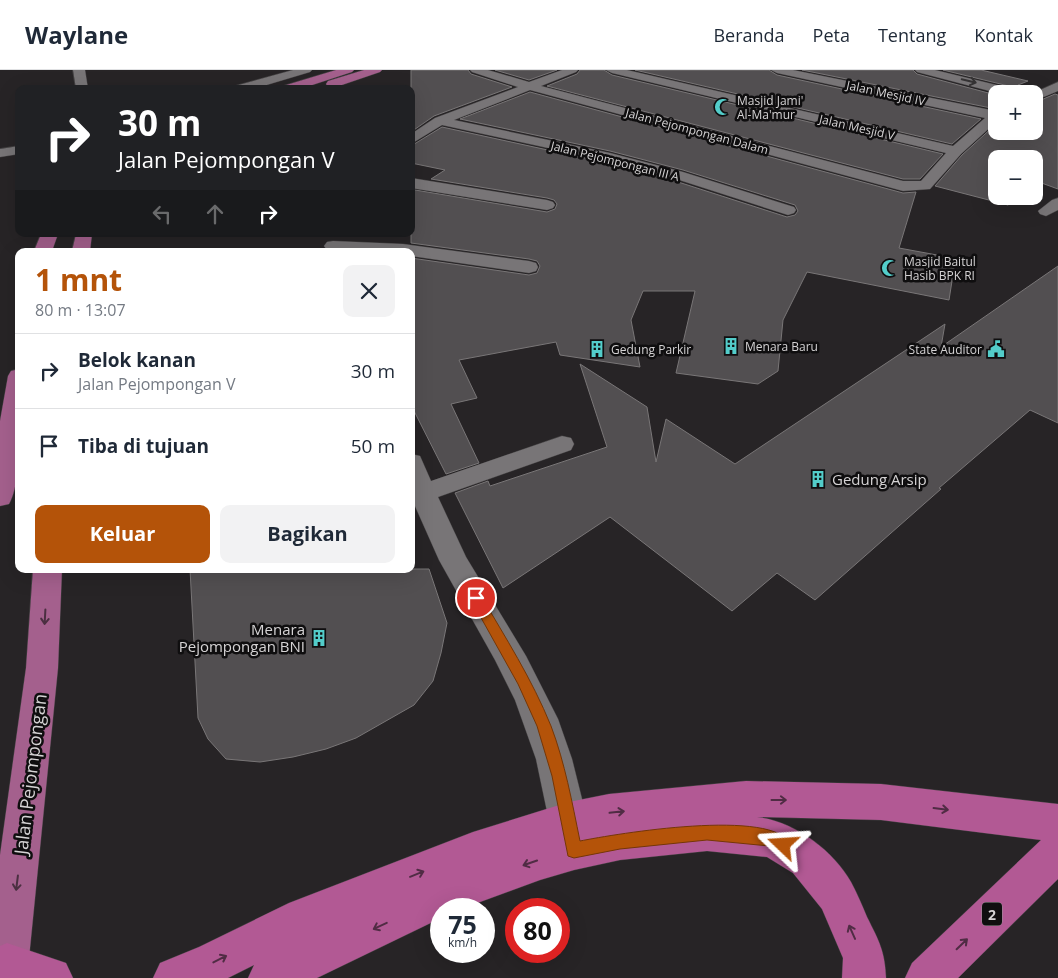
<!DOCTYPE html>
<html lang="id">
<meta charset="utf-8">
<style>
body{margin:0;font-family:"Open Sans",sans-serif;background:#f2f2f3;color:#1f2937;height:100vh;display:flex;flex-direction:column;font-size:19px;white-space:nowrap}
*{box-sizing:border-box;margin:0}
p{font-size:16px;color:#747a83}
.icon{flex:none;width:28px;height:28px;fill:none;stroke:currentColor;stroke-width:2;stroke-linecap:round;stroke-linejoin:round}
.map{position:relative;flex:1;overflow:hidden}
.sheet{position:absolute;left:15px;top:178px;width:400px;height:325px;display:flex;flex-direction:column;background:#fff;border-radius:10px;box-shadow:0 5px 20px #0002}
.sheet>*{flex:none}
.hud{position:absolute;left:15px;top:15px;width:400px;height:152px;border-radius:10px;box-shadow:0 5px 20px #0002;background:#202124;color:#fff;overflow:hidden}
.tools{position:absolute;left:988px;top:15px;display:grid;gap:10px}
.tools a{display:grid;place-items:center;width:55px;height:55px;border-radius:10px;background:#fff;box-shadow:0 5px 20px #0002;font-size:25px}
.speed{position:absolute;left:430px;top:828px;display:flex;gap:10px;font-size:25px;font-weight:700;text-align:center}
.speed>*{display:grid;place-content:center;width:65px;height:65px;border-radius:50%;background:#fff;box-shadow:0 5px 20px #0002;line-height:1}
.speed small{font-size:12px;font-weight:400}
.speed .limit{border:8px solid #d22;background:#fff;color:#111}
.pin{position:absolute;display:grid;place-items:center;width:42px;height:42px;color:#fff;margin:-21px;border:2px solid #fff;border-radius:50%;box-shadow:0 1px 5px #0007}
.me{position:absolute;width:55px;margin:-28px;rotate:290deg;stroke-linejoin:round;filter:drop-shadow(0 0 4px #0008)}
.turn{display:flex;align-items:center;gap:18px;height:105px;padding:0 20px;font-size:22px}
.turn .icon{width:65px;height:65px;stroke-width:2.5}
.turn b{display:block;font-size:35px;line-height:42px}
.lanes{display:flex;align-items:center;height:48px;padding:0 20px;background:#0003;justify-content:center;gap:25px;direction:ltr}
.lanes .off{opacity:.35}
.round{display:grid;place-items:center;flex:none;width:52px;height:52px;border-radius:10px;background:#f2f2f3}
.headline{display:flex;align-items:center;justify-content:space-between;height:85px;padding:0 20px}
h1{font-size:30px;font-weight:700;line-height:38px;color:#b45309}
.action{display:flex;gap:10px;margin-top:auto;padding:10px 20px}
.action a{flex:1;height:58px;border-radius:10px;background:#b45309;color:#fff;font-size:20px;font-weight:700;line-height:58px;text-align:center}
.action a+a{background:#f2f2f3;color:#1f2937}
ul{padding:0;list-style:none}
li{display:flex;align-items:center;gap:15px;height:75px;padding:0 20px;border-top:1px solid #e0e1e3}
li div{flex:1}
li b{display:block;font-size:19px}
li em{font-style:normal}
header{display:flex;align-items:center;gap:30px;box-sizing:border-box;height:70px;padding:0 25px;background:#fff;border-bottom:1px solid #e0e1e3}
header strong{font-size:24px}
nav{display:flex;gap:28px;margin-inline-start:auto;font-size:18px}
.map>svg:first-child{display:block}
.building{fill:#524f51;stroke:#797677}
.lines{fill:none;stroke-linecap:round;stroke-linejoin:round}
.minor-casing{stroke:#434142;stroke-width:1}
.primary-casing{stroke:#434142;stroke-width:1}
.trunk-casing{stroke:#434142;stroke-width:1}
.minor{fill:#787577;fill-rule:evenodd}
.primary{fill:#a4608d;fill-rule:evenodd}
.trunk{fill:#b25994;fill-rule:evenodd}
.oneway{stroke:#343233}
.oneway2{stroke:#4b2f41}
.oneway3{stroke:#502c44}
.route{fill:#b45309;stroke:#753606}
.labels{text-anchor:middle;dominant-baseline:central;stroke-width:5;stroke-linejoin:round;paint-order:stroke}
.far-street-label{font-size:12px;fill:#d5d3d4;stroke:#0f0e0f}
.far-poi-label{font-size:12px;fill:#d5d3d4;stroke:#0f0e0f;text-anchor:start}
.shield{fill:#0f0e0f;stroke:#9a9899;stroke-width:1}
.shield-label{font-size:14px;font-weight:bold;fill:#d5d3d4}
.poi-label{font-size:15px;fill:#d5d3d4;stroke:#0f0e0f;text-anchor:start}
.near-street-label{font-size:18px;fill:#d5d3d4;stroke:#0f0e0f}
</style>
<header>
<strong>Waylane</strong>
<nav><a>Beranda</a><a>Peta</a><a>Tentang</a><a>Kontak</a></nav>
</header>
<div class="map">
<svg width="1058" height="908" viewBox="0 0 1058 908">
<rect width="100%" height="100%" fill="#272426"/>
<path class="building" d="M411,0H468L471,4L512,17L434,46L411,62Z
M495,0H557L529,10Z
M580,0H604L612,5L943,84L920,109H903L547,16L577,4Z
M635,0H769L777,5L981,49L952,74Z
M802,0H913L917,4L996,25V39Z
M943,0H981L1028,11L1018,15L1036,20L1029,24H1025L1021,19Z
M530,22L903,123L916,122L899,178L937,185V188L955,192L949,230L807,202L783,250L778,301L758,314L676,303L695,221H643L631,250L640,297L560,285L556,272L459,290L477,328L451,334L479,393L446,404L411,335V188L529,205L537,203L540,196L537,191L529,189L411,173V123L415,120L547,142L555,139L557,134L554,130L547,128L431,109L445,100L411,93V76L442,57L603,92L672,110L787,147L795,145L798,141L795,135L683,100L610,81L460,49Z
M1055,24L1058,25V119L1036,111L1034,113V89H996V126H1019L1008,135L935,116L962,85L996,54V61H1034V33Z
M1058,196V353L1030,340L939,418L941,419L815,530L777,503L732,541L610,447L503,518L455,423L488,411L490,416L607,377L580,294L647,337L656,392L666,349L735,394L945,254L941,277Z
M190,499H429L447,553L441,583L433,611L414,635L356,668L326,679L293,687L260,692L226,689L208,669L198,648Z"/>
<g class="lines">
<g class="minor-casing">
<path id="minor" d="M73,0H85L88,19H76Z
M293,0H312L310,2L253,19H233L235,16Z
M470,0H488L529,12L562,0H578L576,2L541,16L903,111H921L946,83L612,3L606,0H627L953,76L985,48L777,3L771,0H793L996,41V52L961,84L930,119L903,121L530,20L454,50L610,83L683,102L794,137L796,140L794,143L788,145L673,108L603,90L442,55L411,74V64L435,48L518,17L472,2Z
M915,0H935L1021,21L1023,24H1001L917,2Z
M1058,12V21L1034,31V24H1031Z
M19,76V84L0,87V79Z
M411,108L547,130L553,132L555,135L553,138L547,140L411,118Z
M1058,128V140L1046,146L1040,144L1038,141L1052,130Z
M333,171L403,174L529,191L536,193L538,197L536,201L529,203L411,186V181L327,180L324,176L327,172Z
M562,366L571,368L574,374L571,380L438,427L466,487L526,586L558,649L572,689L587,749L591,770L586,784L572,789L558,784L553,770L536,689L515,630L495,590L439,490L411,427V384L420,386L431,411Z"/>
</g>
<g class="primary-casing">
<path id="primary" d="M336,0H354L352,2L300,19H281L283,16Z
M364,0H382L380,2L336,17H328L326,14L328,11Z
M41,164H58L52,181H34Z
M76,164H92L90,181H72Z
M19,299C19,330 24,409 9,434L0,436V351L8,306L11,301Z
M33,499H62L58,598L27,908H0V785L26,598Z"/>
</g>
<g class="trunk-casing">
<path id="trunk" d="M746,711L881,714L1058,734V809L958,908H905L912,893L1041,770L881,750L757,747C794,751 833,780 851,812C857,823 862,835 867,847C879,871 885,881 886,908H842L843,888L822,839L793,803L767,787L707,781L620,790L574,800L540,810L461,839H441V848L317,908H248L254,895L228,908H153L160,893L199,877L289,833L473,762L569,732L609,724Z
M7,873L66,893L73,908H0V876Z"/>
</g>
<use href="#minor" class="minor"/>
<use href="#primary" class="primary"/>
<use href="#trunk" class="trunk"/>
</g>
<defs><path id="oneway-shaft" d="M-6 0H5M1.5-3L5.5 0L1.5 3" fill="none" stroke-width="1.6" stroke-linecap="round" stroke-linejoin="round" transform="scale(1.25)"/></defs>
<use class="oneway" href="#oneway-shaft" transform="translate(969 11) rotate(14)"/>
<g class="oneway2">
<use href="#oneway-shaft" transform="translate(45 547) rotate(93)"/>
<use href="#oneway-shaft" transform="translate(17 813) rotate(97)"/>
</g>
<g class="oneway3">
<use href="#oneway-shaft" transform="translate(779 730)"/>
<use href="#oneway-shaft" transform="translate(941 739) rotate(7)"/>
<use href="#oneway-shaft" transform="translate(617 742) rotate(-6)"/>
<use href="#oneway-shaft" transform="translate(530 793) rotate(161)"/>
<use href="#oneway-shaft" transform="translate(417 804) rotate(-22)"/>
<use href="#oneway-shaft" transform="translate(380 856) rotate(155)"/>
<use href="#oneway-shaft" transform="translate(852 862) rotate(-114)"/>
<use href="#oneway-shaft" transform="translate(962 874) rotate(-44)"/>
<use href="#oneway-shaft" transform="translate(220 889) rotate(-27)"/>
</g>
<path class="route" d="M476,523L480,524C505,567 532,609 551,656C565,693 572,732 580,771C615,764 775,737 791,775L789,781L783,783L769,776L707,770L620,779L574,788L568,786L552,706L537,656L518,614L470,528L471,524Z"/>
<defs>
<g id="mosque-bare" transform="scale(1.35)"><path d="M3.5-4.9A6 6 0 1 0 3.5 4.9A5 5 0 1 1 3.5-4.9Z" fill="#53cdca" stroke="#0f0e0f" stroke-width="2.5" paint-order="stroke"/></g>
<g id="building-bare" transform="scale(1.35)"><path d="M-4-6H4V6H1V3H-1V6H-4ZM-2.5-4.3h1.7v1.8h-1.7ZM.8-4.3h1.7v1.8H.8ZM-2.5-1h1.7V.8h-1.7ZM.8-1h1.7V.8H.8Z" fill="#53cdca" stroke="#0f0e0f" stroke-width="2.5" paint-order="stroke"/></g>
<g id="civic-bare" transform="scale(1.35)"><path d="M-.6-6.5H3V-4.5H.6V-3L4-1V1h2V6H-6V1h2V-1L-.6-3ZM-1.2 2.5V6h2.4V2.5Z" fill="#53cdca" stroke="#0f0e0f" stroke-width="2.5" paint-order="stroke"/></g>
</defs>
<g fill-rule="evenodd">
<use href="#mosque-bare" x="723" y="37"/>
<use href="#mosque-bare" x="890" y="198"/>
<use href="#building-bare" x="731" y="276"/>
<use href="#building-bare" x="597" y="279"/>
<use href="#civic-bare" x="996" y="279"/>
<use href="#building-bare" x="818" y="409"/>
<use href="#building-bare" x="319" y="568"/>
</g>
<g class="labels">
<g class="far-street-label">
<text transform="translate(886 23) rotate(12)">Jalan Mesjid IV</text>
<text transform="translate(857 57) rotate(13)">Jalan Mesjid V</text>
<text transform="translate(697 61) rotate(15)">Jalan Pejompongan Dalam</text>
<text transform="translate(615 91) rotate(14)">Jalan Pejompongan III A</text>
</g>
<g class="far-poi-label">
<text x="737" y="30">Masjid Jami'<tspan x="737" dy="14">Al-Ma'mur</tspan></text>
<text x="904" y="191">Masjid Baitul<tspan x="904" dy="14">Hasib BPK RI</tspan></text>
<text x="745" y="276">Menara Baru</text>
<text x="611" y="279">Gedung Parkir</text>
<text x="982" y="279" text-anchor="end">State Auditor</text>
</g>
<rect class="shield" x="982" y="832.5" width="20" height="23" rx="4"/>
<g class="shield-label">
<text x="992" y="844">2</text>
</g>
<g class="poi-label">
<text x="832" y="409">Gedung Arsip</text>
<text x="305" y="559" text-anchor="end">Menara<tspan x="305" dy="17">Pejompongan BNI</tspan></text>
</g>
<g class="near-street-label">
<text transform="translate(30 704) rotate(-83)">Jalan Pejompongan</text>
</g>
</g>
</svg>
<div class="tools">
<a>+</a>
<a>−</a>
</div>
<div class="speed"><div>75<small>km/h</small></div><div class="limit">80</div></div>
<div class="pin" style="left:476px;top:528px;background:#d93025"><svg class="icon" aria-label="arrive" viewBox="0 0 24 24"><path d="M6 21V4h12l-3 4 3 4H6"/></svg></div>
<svg class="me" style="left:783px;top:775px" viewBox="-20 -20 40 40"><path d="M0-17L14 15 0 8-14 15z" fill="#b45309" stroke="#fff" stroke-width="4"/></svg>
<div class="hud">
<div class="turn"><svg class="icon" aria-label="right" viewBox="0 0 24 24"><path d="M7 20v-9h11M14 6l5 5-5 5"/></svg><div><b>30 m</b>Jalan Pejompongan V</div></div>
<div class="lanes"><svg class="icon off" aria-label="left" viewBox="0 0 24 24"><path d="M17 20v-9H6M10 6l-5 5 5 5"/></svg><svg class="icon off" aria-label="ahead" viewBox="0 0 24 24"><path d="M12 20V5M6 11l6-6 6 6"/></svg><svg class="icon" aria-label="right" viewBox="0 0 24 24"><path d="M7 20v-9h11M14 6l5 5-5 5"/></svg></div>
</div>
<section class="sheet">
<div class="headline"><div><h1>1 mnt</h1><p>80 m · 13:07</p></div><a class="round"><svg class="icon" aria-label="close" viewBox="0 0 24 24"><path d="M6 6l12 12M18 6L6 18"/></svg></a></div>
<ul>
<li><svg class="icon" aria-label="right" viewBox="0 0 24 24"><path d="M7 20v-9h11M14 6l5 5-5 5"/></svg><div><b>Belok kanan</b><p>Jalan Pejompongan V</p></div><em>30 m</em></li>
<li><svg class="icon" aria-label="arrive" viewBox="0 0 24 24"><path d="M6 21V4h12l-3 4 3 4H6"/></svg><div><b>Tiba di tujuan</b></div><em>50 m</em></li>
</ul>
<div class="action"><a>Keluar</a><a>Bagikan</a></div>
</section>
</div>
